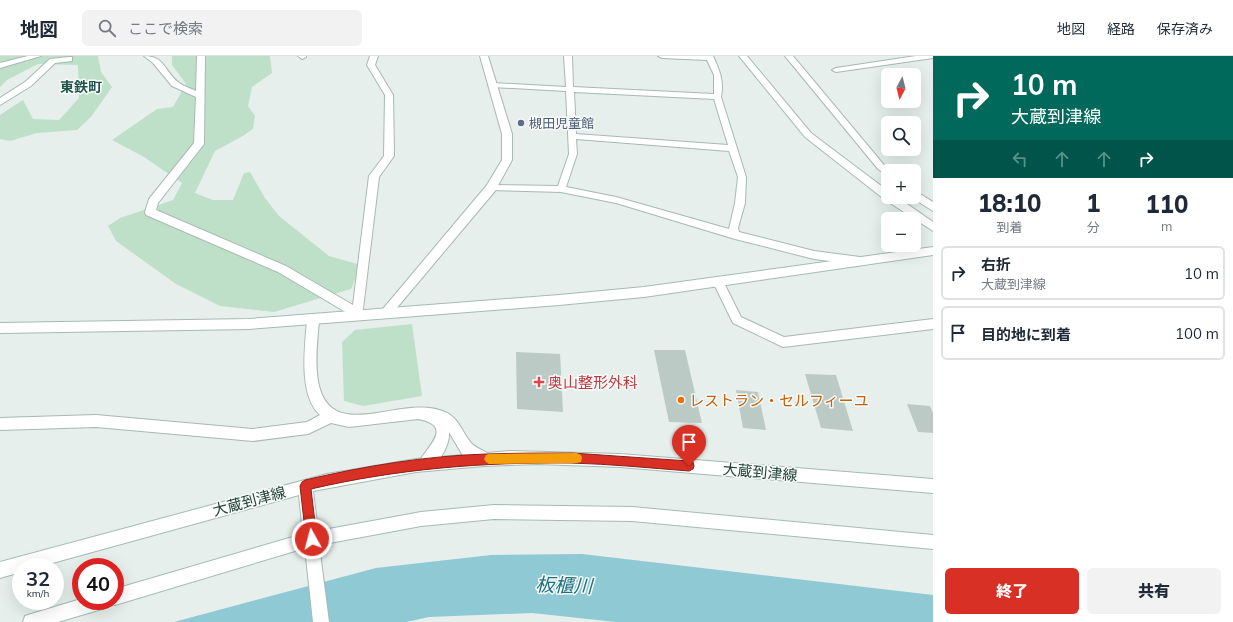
<!DOCTYPE html>
<html lang="ja">
<meta charset="utf-8">
<style>
body{margin:0;font-family:Mulish,"Noto Sans JP",sans-serif;background:#f2f2f3;color:#1f2937;height:100vh;display:flex;flex-direction:column;font-size:15px;white-space:nowrap}
*{box-sizing:border-box;margin:0}
p{font-size:13px;color:#747a83}
.icon{flex:none;width:22px;height:22px;fill:none;stroke:currentColor;stroke-width:2;stroke-linecap:round;stroke-linejoin:round}
.map{position:relative;flex:1;overflow:hidden}
.drawer{display:flex;flex-direction:column;background:#fff;width:300px}
.drawer>*{flex:none}
.banner{background:#00695c;color:#fff;overflow:hidden}
.needle{width:26px;rotate:187deg}
.controls{position:absolute;left:881px;top:12px;display:grid;gap:8px}
.controls a{display:grid;place-items:center;width:40px;height:40px;border-radius:6px;background:#fff;box-shadow:0 4px 16px #0002;font-size:20px}
.speed{position:absolute;left:12px;top:502px;display:flex;gap:8px;font-size:20px;font-weight:700;text-align:center}
.speed>*{display:grid;place-content:center;width:52px;height:52px;border-radius:50%;background:#fff;box-shadow:0 4px 16px #0002;line-height:1}
.speed small{font-size:10px;font-weight:400}
.speed .limit{border:6px solid #d22;background:#fff;color:#111}
.pin{position:absolute;display:grid;place-items:center;width:34px;height:34px;color:#fff;margin:-41px -17px;border-radius:50% 50% 50% 0;rotate:-45deg;box-shadow:0 0 4px #0007}
.pin .icon{rotate:45deg}
.me{position:absolute;width:44px;margin:-22px;rotate:353deg;stroke-linejoin:round;filter:drop-shadow(0 0 3px #0008)}
.turn{display:flex;align-items:center;gap:14px;height:84px;padding:0 12px;font-size:18px}
.turn .icon{width:52px;height:52px;stroke-width:2.5}
.turn b{display:block;font-size:28px;line-height:34px}
.lanes{display:flex;align-items:center;height:38px;padding:0 12px;background:#0003;justify-content:center;gap:20px;direction:ltr}
.lanes .off{opacity:.35}
.eta{display:flex;justify-content:space-evenly;align-items:center;height:68px;text-align:center}
.eta b{font-size:24px;font-weight:800;line-height:28px}
.cta{display:flex;gap:8px;margin-top:auto;padding:8px 12px}
.cta a{flex:1;height:46px;border-radius:6px;background:#d93025;color:#fff;font-size:16px;font-weight:800;line-height:46px;text-align:center}
.cta a+a{background:#f2f2f3;color:#1f2937}
ul{padding:0;list-style:none}
li{display:flex;align-items:center;gap:12px;height:54px;margin:0 8px 6px;padding:0 4px;border:2px solid #e0e1e3;border-radius:6px}
li div{flex:1}
li b{display:block;font-size:15px}
li em{font-style:normal}
header{display:flex;align-items:center;gap:24px;box-sizing:border-box;height:56px;padding:0 20px;background:#fff;border-bottom:1px solid #e0e1e3}
header strong{font-size:19px}
nav{display:flex;gap:22px;margin-inline-start:auto;font-size:14px}
.search{width:280px;height:36px;background:#f2f2f3;display:flex;align-items:center;gap:10px;box-sizing:border-box;padding:0 14px;border-radius:6px;color:#747a83;font-size:15px}
main{display:flex;flex:1;min-height:0}
.map>svg:first-child{display:block}
.green{fill:#bfe0c8}
.water{fill:#8ec9d4}
.building{fill:#bbcac4}
.lines{fill:none;stroke-linecap:round;stroke-linejoin:round}
.lane-casing{stroke:#a8b8b2;stroke-width:2}
.street-casing{stroke:#a8b8b2;stroke-width:2}
.secondary-casing{stroke:#a4bbb3;stroke-width:2}
.lane{fill:#fff;fill-rule:evenodd}
.street{fill:#fff;fill-rule:evenodd}
.secondary{fill:#fff;fill-rule:evenodd}
.route{fill:#d93025;stroke:#8d1f18}
.slow{fill:#f59e0b}
.service-dot{fill:#5c6f8a;stroke:#f7fbf9;stroke-width:1.5}
.health-dot{fill:#e0444e;stroke:#f7fbf9;stroke-width:1.5}
.food-dot{fill:#e8710a;stroke:#f7fbf9;stroke-width:1.5}
.labels{text-anchor:middle;dominant-baseline:central;stroke-width:3;stroke-linejoin:round;paint-order:stroke}
.far-service-label{font-size:13px;fill:#4e5e75;stroke:#f7fbf9;text-anchor:start}
.far-quarter-label{font-size:14px;font-weight:bold;fill:#1f5548;stroke:#f7fbf9}
.health-label{font-size:15px;fill:#be3a42;stroke:#f7fbf9;text-anchor:start}
.food-label{font-size:15px;fill:#c56008;stroke:#f7fbf9;text-anchor:start}
.street-label{font-size:15px;fill:#24423a;stroke:#f7fbf9}
.near-water-label{font-size:19px;font-style:italic;fill:#1c6f80;stroke:#f7fbf9}
</style>
<header>
<strong>地図</strong>
<div class="search"><svg class="icon" aria-label="search" viewBox="0 0 24 24"><circle cx="10" cy="10" r="6"/><path d="M15 15l6 6"/></svg>ここで検索</div>
<nav><a>地図</a><a>経路</a><a>保存済み</a></nav>
</header>
<main>
<div class="map">
<svg width="933" height="566" viewBox="0 0 933 566">
<rect width="100%" height="100%" fill="#e6efeb"/>
<path class="green" d="M0,0H98L101,16L112,31L91,61L77,74L37,77L10,85L0,83V59L23,44L33,63L59,64L79,42L78,9L38,8L7,24L0,31Z
M172,0H270L272,17L252,31L248,50L255,60L253,73L241,81L215,95L195,137L213,144H233L244,117L250,116L265,142L279,160L329,200L361,209L351,233L274,256L220,250L176,228L116,185L108,170L120,162L173,144L182,127L144,101L112,84L157,53L173,51L186,28L172,9Z
M412,268L422,340L363,350L344,345L342,286L355,274Z"/>
<path class="water" d="M582,498L933,539V566H616L532,557L429,561L406,566H174L376,512L491,499Z"/>
<path class="building" d="M654,294H685L702,367L669,366Z
M516,296L560,298L563,356L517,353Z
M805,318L836,319L853,375L821,372Z
M736,334L758,336L766,374L743,372Z
M907,348L930,350L933,357V377L918,376Z"/>
<g class="lines">
<g class="lane-casing">
<path id="lane" d="M564,0H572L573,31L714,38V19L707,4L662,2L658,0H713C720,15 724,25 721,41L746,121L745,147L738,172L739,176L814,195L860,201L864,202L865,205L864,208L860,209L814,203L735,183L616,147L561,136L488,134L486,132L491,129L558,130L569,98L566,35L492,31L488,29L492,27L566,31ZM574,36L714,43L728,89L576,78ZM576,83L729,95L738,121L735,147L729,173L616,141L566,131L577,98Z
M916,0H933V2L836,16L832,14L836,12Z
M69,1H72V5L55,7L31,30L0,49V42L25,26L50,3Z
M718,222L722,223L741,261L784,281L933,263V273L783,291L733,267L713,226Z"/>
</g>
<g class="street-casing">
<path id="street" d="M28,0H41L0,12V7Z
M144,0C165,0 164,15 178,26C183,30 190,32 196,35L197,0H205L204,88L158,147L156,154L286,210L353,249L369,120L384,100L385,39L367,9L370,0H378L375,9L393,39L394,100L379,121L362,261L358,263L354,261L278,216L146,159L145,156L149,143L194,87L196,41L172,30L153,7Z
M298,0H306V1L302,3Z
M480,0H488L512,78V104L495,135L390,260L386,262L382,260L380,257L382,254L487,129L502,104V78Z
M785,0H793L884,109L891,115H888V120L878,113Z
M914,134L933,146V155L911,141H914Z
M313,259L317,260L319,264C317,293 307,352 347,358C362,361 386,355 402,353C416,351 433,350 447,357C459,363 462,376 471,387C477,394 488,394 492,403L490,408L485,410L462,398L449,376C450,390 438,410 425,415L420,413L418,408C425,392 456,370 418,363L349,371L331,367L308,378L253,385L96,371L0,374V362L96,359L253,373L307,366L320,359C298,339 305,290 307,264L309,260Z"/>
</g>
<g class="secondary-casing">
<path id="secondary" d="M739,0H747L811,77L888,135V141H897L933,166V175L884,143L805,81Z
M933,191V199L644,241L559,249L249,273L0,277V267L249,263L559,239L644,231Z
M511,395L620,398L933,423V437L620,411L538,408L484,410L416,416L313,435L318,475L421,456L494,449L632,451L933,479V493L632,465L494,463L421,470L319,489L329,566H313L305,492L115,549L109,546L108,551L102,553L58,566H23L25,560L31,558L81,543V545H115V533L303,478L299,439L38,511H21V516L0,522V506L327,418L416,403Z"/>
</g>
<use href="#lane" class="lane"/>
<use href="#street" class="street"/>
<use href="#secondary" class="secondary"/>
</g>
<path class="route" d="M572,397L689,405L693,406L694,410L693,413L689,415C650,412 610,408 571,407C483,406 396,413 311,433L317,483L316,487L312,488L308,487L306,483L300,430L302,426L305,424C365,410 425,400 486,398C515,397 543,397 572,397Z"/>
<path class="slow" d="M577,397L581,399L582,402L581,406L577,407L489,408L486,406L484,403L486,399L489,398Z"/>
<circle class="service-dot" cx="521" cy="67" r="4"/>
<path class="health-dot" d="M537 320h4v4h4v4h-4v4h-4v-4h-4v-4h4z"/>
<circle class="food-dot" cx="681" cy="344" r="4"/>
<g class="labels">
<g class="far-service-label">
<text x="529" y="67">槻田児童館</text>
</g>
<g class="far-quarter-label">
<text x="81" y="31">東鉄町</text>
</g>
<g class="health-label">
<text x="548" y="326">奥山整形外科</text>
</g>
<g class="food-label">
<text x="689" y="344">レストラン・セルフィーユ</text>
</g>
<g class="street-label">
<text transform="translate(760 416) rotate(5)">大蔵到津線</text>
<text transform="translate(249 445) rotate(-15)">大蔵到津線</text>
</g>
<g class="near-water-label">
<text transform="translate(564 529) rotate(2)">板櫃川</text>
</g>
</g>
</svg>
<div class="controls">
<a><svg class="needle" viewBox="-14 -14 28 28"><path d="M0-13l5 13h-10z" fill="#e53935"/><path d="M0 13l5-13h-10z" fill="#747a83"/></svg></a>
<a><svg class="icon" aria-label="search" viewBox="0 0 24 24"><circle cx="10" cy="10" r="6"/><path d="M15 15l6 6"/></svg></a>
<a>+</a>
<a>−</a>
</div>
<div class="speed"><div>32<small>km/h</small></div><div class="limit">40</div></div>
<div class="pin" style="left:689px;top:410px;background:#d93025"><svg class="icon" aria-label="arrive" viewBox="0 0 24 24"><path d="M6 21V4h12l-3 4 3 4H6"/></svg></div>
<svg class="me" style="left:312px;top:483px" viewBox="-20 -20 40 40"><circle r="17" fill="#d93025" stroke="#fff" stroke-width="3"/><path d="M0-11L8 9 0 5-8 9z" fill="#fff"/></svg>
</div>
<section class="drawer">
<div class="banner">
<div class="turn"><svg class="icon" aria-label="right" viewBox="0 0 24 24"><path d="M7 20v-9h11M14 6l5 5-5 5"/></svg><div><b>10 m</b>大蔵到津線</div></div>
<div class="lanes"><svg class="icon off" aria-label="left" viewBox="0 0 24 24"><path d="M17 20v-9H6M10 6l-5 5 5 5"/></svg><svg class="icon off" aria-label="ahead" viewBox="0 0 24 24"><path d="M12 20V5M6 11l6-6 6 6"/></svg><svg class="icon off" aria-label="ahead" viewBox="0 0 24 24"><path d="M12 20V5M6 11l6-6 6 6"/></svg><svg class="icon" aria-label="right" viewBox="0 0 24 24"><path d="M7 20v-9h11M14 6l5 5-5 5"/></svg></div>
</div>
<div class="eta">
<div><b>18:10</b><p>到着</p></div>
<div><b>1</b><p>分</p></div>
<div><b>110</b><p>m</p></div>
</div>
<ul>
<li><svg class="icon" aria-label="right" viewBox="0 0 24 24"><path d="M7 20v-9h11M14 6l5 5-5 5"/></svg><div><b>右折</b><p>大蔵到津線</p></div><em>10 m</em></li>
<li><svg class="icon" aria-label="arrive" viewBox="0 0 24 24"><path d="M6 21V4h12l-3 4 3 4H6"/></svg><div><b>目的地に到着</b></div><em>100 m</em></li>
</ul>
<div class="cta"><a>終了</a><a>共有</a></div>
</section>
</main>
